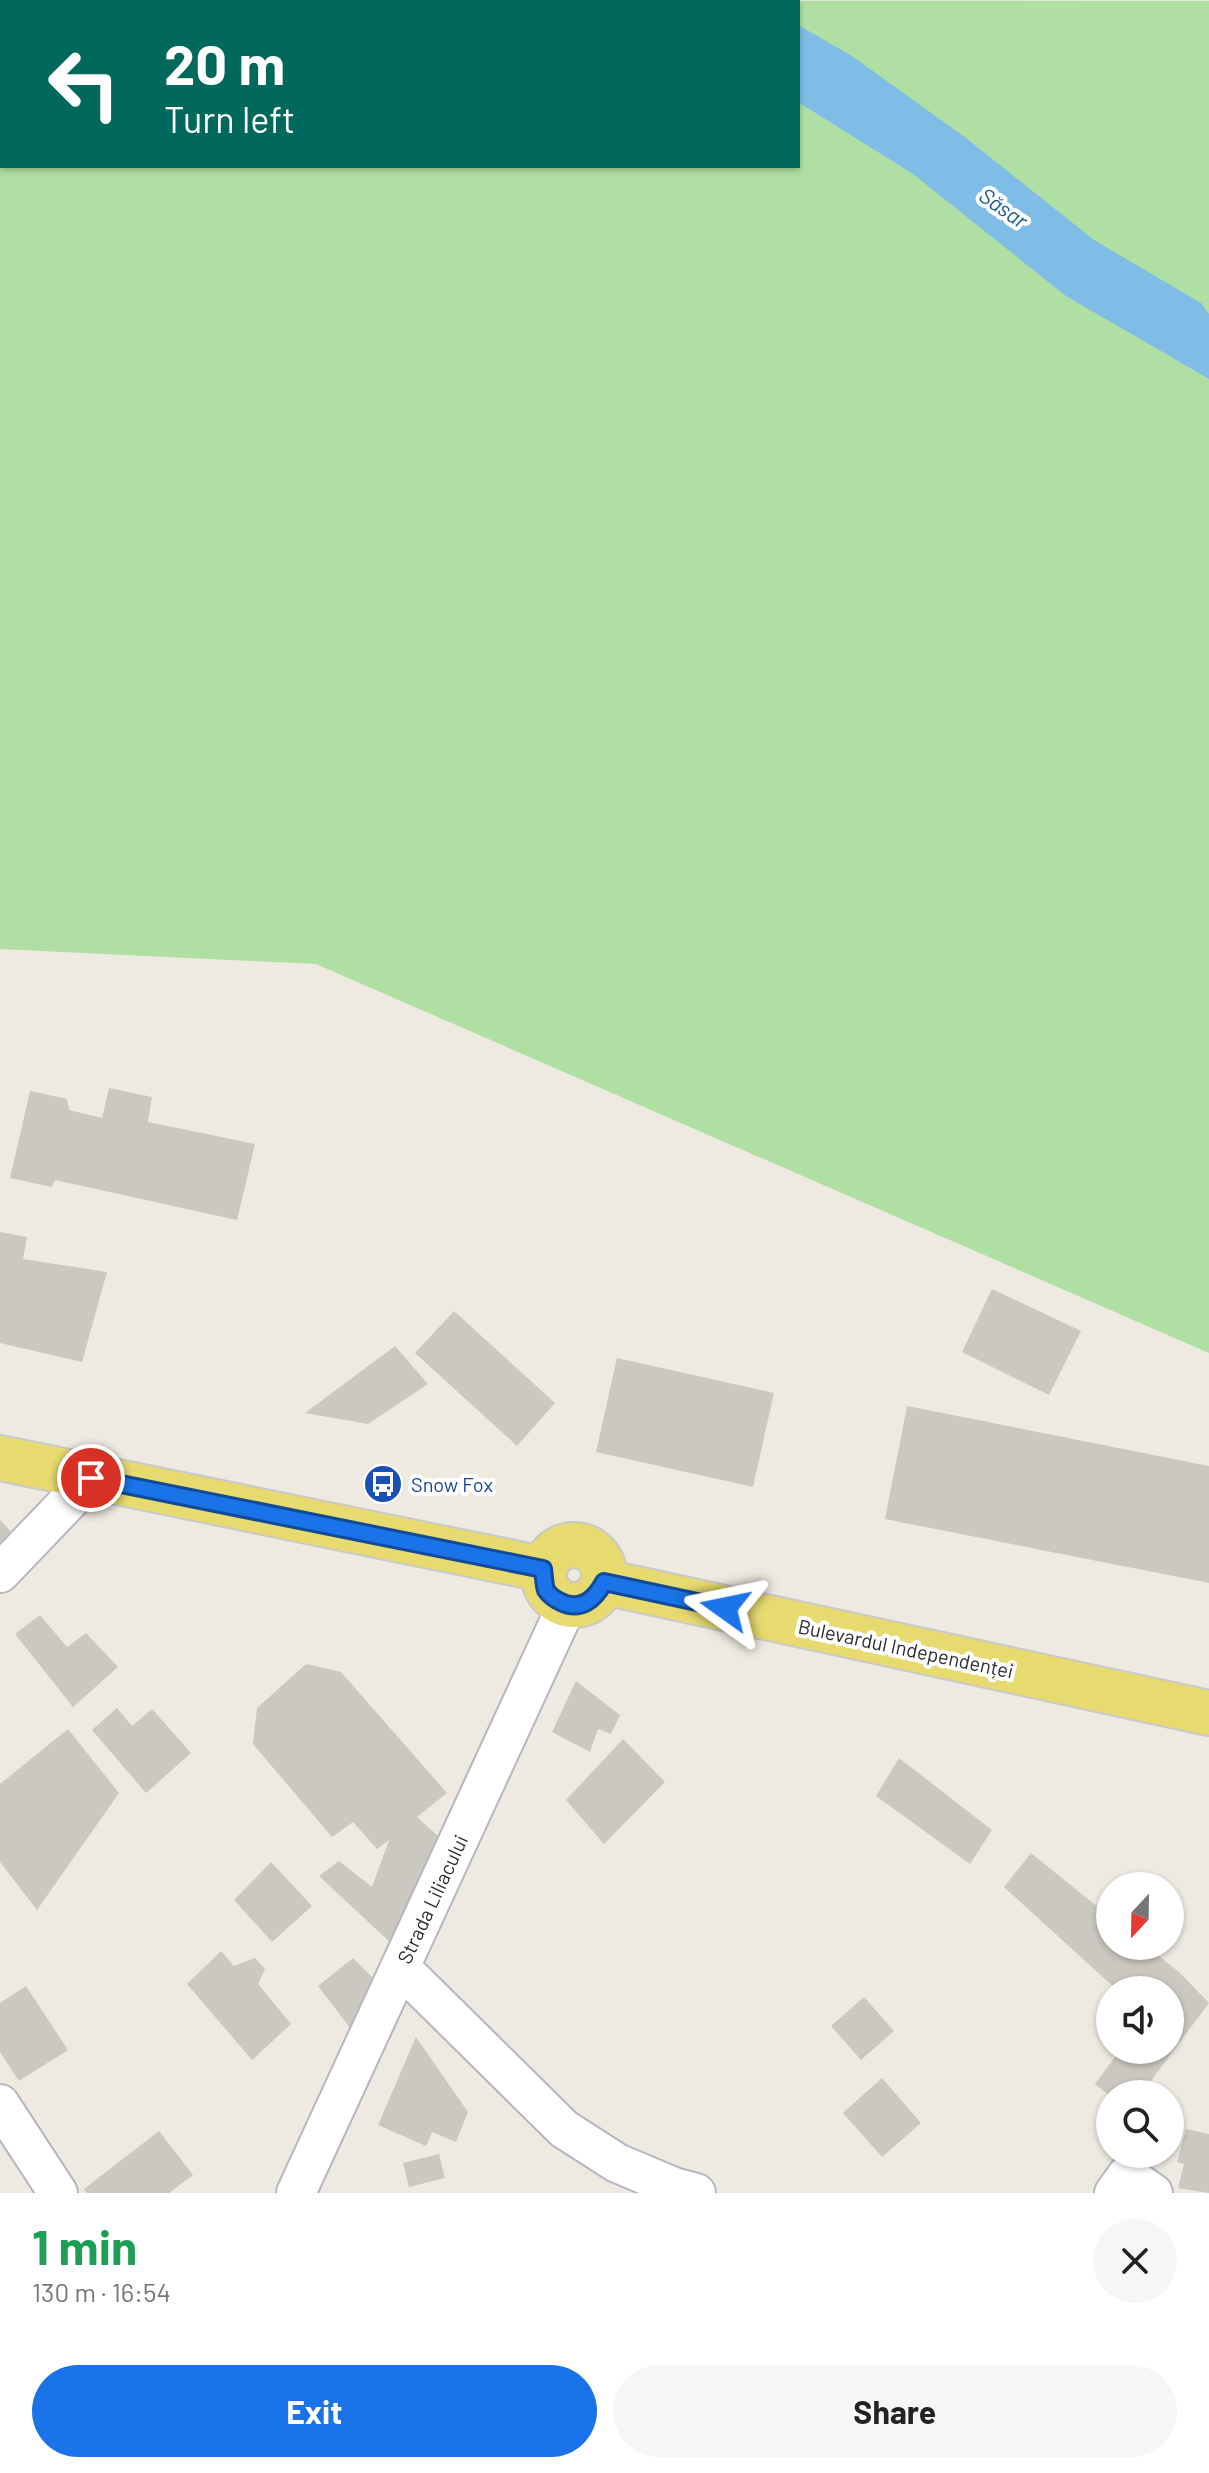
<!DOCTYPE html>
<meta charset="utf-8">
<style>
body{margin:0;font-family:Barlow,sans-serif;background:#f6f6f6;color:#222;height:100vh;display:flex;flex-direction:column;font-size:30px;white-space:nowrap}
*{box-sizing:border-box;margin:0}
p{font-size:26px;color:#767676}
.icon{flex:none;width:44px;height:44px;fill:none;stroke:currentColor;stroke-width:2;stroke-linecap:round;stroke-linejoin:round}
.map{position:relative;height:2193px;overflow:hidden}
.panel{display:flex;flex-direction:column;background:#fff;flex:1}
.panel>*{flex:none}
.top-card{position:absolute;left:0px;top:0px;width:800px;height:168px;box-shadow:0 2px 6px #0004;background:#00695c;color:#fff;overflow:hidden}
.needle{width:52px;rotate:202deg}
.fabs{position:absolute;left:1096px;top:1872px;display:grid;gap:16px}
.fabs a{display:grid;place-items:center;width:88px;height:88px;border-radius:50%;background:#fff;box-shadow:0 2px 6px #0004;font-size:40px}
.pin{position:absolute;display:grid;place-items:center;width:68px;height:68px;color:#fff;margin:-34px;border:4px solid #fff;border-radius:50%;box-shadow:0 2px 8px #0007}
.me{position:absolute;width:88px;margin:-44px;rotate:282deg;stroke-linejoin:round;filter:drop-shadow(0 0 6px #0008)}
.turn{display:flex;align-items:center;gap:28px;height:168px;padding:0 32px;font-size:36px}
.turn .icon{width:104px;height:104px;stroke-width:2.5}
.turn b{display:block;font-size:56px;line-height:68px}
.round{display:grid;place-items:center;flex:none;width:84px;height:84px;border-radius:42px;background:#f6f6f6}
.summary{display:flex;align-items:center;justify-content:space-between;height:136px;padding:0 32px}
h1{font-size:48px;font-weight:700;line-height:60px;color:#1e9e55}
.button{display:flex;gap:16px;margin-top:auto;padding:16px 32px}
.button a{flex:1;height:92px;border-radius:48px;background:#1a73e8;color:#fff;font-size:32px;font-weight:700;line-height:92px;text-align:center}
.button a+a{background:#f6f6f6;color:#222}
.map>svg:first-child{display:block}
.green{fill:#b0dfa3;fill-rule:evenodd}
.water{fill:#7fbde6}
.building{fill:#cac8c0}
.lines{fill:none;stroke-linecap:round;stroke-linejoin:round}
.street-casing{stroke:#b5b6c0;stroke-width:42}
.primary-casing{stroke:#c9c9c9;stroke-width:48}
.street{stroke:#fff;stroke-width:38}
.primary{stroke:#e7da6e;stroke-width:44}
.route-casing{stroke:#114b97;stroke-width:20}
.route{stroke:#1a73e8;stroke-width:14}
.labels{text-anchor:middle;dominant-baseline:central;stroke-width:8;stroke-linejoin:round;paint-order:stroke}
.transit-label{font-size:20px;fill:#164399;stroke:#fff;text-anchor:start}
.street-label{font-size:20px;fill:#2e2e2e;stroke:#fff}
.water-label{font-size:22px;font-style:italic;fill:#195b97;stroke:#fff}
</style>
<div class="map">
<svg width="1209" height="2193" viewBox="0 0 1209 2193">
<rect width="100%" height="100%" fill="#eeeae2"/>
<path class="green" d="M0,0L1209,1V1353L316,964L0,949ZM2,2H798V166H2Z"/>
<path class="water" d="M0,0H258L2,2L0,48Z
M396,0H740L749,2H407Z
M798,25L852,56L966,138L1094,240L1201,303L1209,314V379L1066,296L913,174L798,102Z"/>
<path class="building" d="M109,1088L152,1097L148,1122L255,1144L237,1220L55,1180L52,1187L10,1178L30,1091L67,1099L69,1110L102,1118Z
M0,1232L27,1237L23,1259L107,1272L82,1362L0,1343Z
M992,1289L1081,1331L1049,1395L962,1352Z
M454,1311L555,1403L517,1446L415,1353Z
M395,1346L428,1384L368,1424L305,1413Z
M617,1358L774,1393L753,1487L596,1452Z
M907,1406L1209,1466V1583L885,1519Z
M0,1520L10,1530L5,1555L0,1559Z
M40,1615L67,1647L86,1633L118,1667L73,1707L15,1634Z
M306,1664L341,1672L447,1793L417,1817L439,1837L394,1946L319,1876L339,1861L372,1887L389,1840L377,1849L353,1822L332,1837L253,1744L257,1708Z
M576,1681L620,1715L611,1734L598,1729L590,1752L552,1732Z
M117,1708L132,1726L152,1709L191,1753L146,1793L92,1730Z
M68,1729L119,1793L37,1910L0,1862V1784Z
M623,1739L665,1782L604,1844L566,1800Z
M899,1758L992,1830L970,1864L876,1796Z
M1031,1853L1110,1917V1946H1146L1179,1972L1209,2003L1141,2094H1110V2096L1095,2084L1120,2050H1170V1990H1117L1004,1887Z
M271,1862L312,1906L272,1942L234,1900Z
M221,1951L234,1966L255,1958L265,1969L258,1984L291,2024L252,2060L187,1984Z
M353,1958L379,1984L354,2033L318,1986Z
M26,1986L68,2050L19,2081L0,2052V2003Z
M864,1997L894,2031L861,2060L831,2026Z
M416,2037L468,2112L456,2142L432,2132L426,2146L378,2125Z
M882,2078L921,2123L882,2157L843,2113Z
M1186,2129L1209,2134V2193L1178,2188L1184,2164L1177,2162Z
M159,2131L193,2175L169,2193H87L84,2189Z
M439,2154L445,2178L409,2187L403,2163Z"/>
<g class="lines">
<g class="street-casing">
<path id="street" d="M0,1573L91,1478
M400,1967L564,2129L617,2163L674,2187L696,2193
M0,2104L58,2193
M296,2193L567,1605
M1114,2193L1127,2175L1153,2193"/>
</g>
<g class="primary-casing">
<path id="primary" d="M0,1458L543,1569
M544 1575a30 30 0 1 1 60 0a30 30 0 1 1-60 0Z
M604,1582L1209,1713"/>
</g>
<use href="#street" class="street"/>
<use href="#primary" class="primary"/>
</g>
<g class="lines">
<g class="route-casing">
<path id="route" d="M91,1478L543,1569C544,1575 544,1584 546,1590C549,1595 556,1600 561,1602C581,1612 595,1599 604,1582L725,1608"/>
</g>
<use href="#route" class="route"/>
</g>
<defs>
<g id="bus-disc" transform="scale(2)"><circle r="9.5" fill="#1a4fb4" stroke="#fff"/><path d="M-5-6H5V4H4V6H2V4H-2V6H-4V4H-5ZM-3.5-4V0h7V-4ZM-3.5 1.2v1.5H-2V1.2ZM2 1.2v1.5H3.5V1.2Z" fill="#fff"/></g>
</defs>
<g fill-rule="evenodd">
<use href="#bus-disc" x="383" y="1484"/>
</g>
<g class="labels">
<g class="transit-label">
<text x="411" y="1484">Snow Fox</text>
</g>
<g class="street-label">
<text transform="translate(906 1648) rotate(12)">Bulevardul Independenței</text>
<text transform="translate(432 1899) rotate(-65)">Strada Liliacului</text>
</g>
<g class="water-label">
<text transform="translate(1004 207) rotate(35)">Săsar</text>
</g>
</g>
</svg>
<div class="fabs">
<a><svg class="needle" viewBox="-14 -14 28 28"><path d="M0-13l5 13h-10z" fill="#e53935"/><path d="M0 13l5-13h-10z" fill="#767676"/></svg></a>
<a><svg class="icon" aria-label="sound" viewBox="0 0 24 24"><path d="M4 9h4l5-4v14l-5-4H4zM17 9q2 3 0 6"/></svg></a>
<a><svg class="icon" aria-label="search" viewBox="0 0 24 24"><circle cx="10" cy="10" r="6"/><path d="M15 15l6 6"/></svg></a>
</div>
<div class="pin" style="left:91px;top:1478px;background:#d93025"><svg class="icon" aria-label="arrive" viewBox="0 0 24 24"><path d="M6 21V4h12l-3 4 3 4H6"/></svg></div>
<svg class="me" style="left:725px;top:1608px" viewBox="-20 -20 40 40"><path d="M0-17L14 15 0 8-14 15z" fill="#1a73e8" stroke="#fff" stroke-width="4"/></svg>
<div class="top-card">
<div class="turn"><svg class="icon" aria-label="left" viewBox="0 0 24 24"><path d="M17 20v-9H6M10 6l-5 5 5 5"/></svg><div><b>20 m</b>Turn left</div></div>
</div>
</div>
<section class="panel">
<div class="summary"><div><h1>1 min</h1><p>130 m · 16:54</p></div><a class="round"><svg class="icon" aria-label="close" viewBox="0 0 24 24"><path d="M6 6l12 12M18 6L6 18"/></svg></a></div>
<div class="button"><a>Exit</a><a>Share</a></div>
</section>
